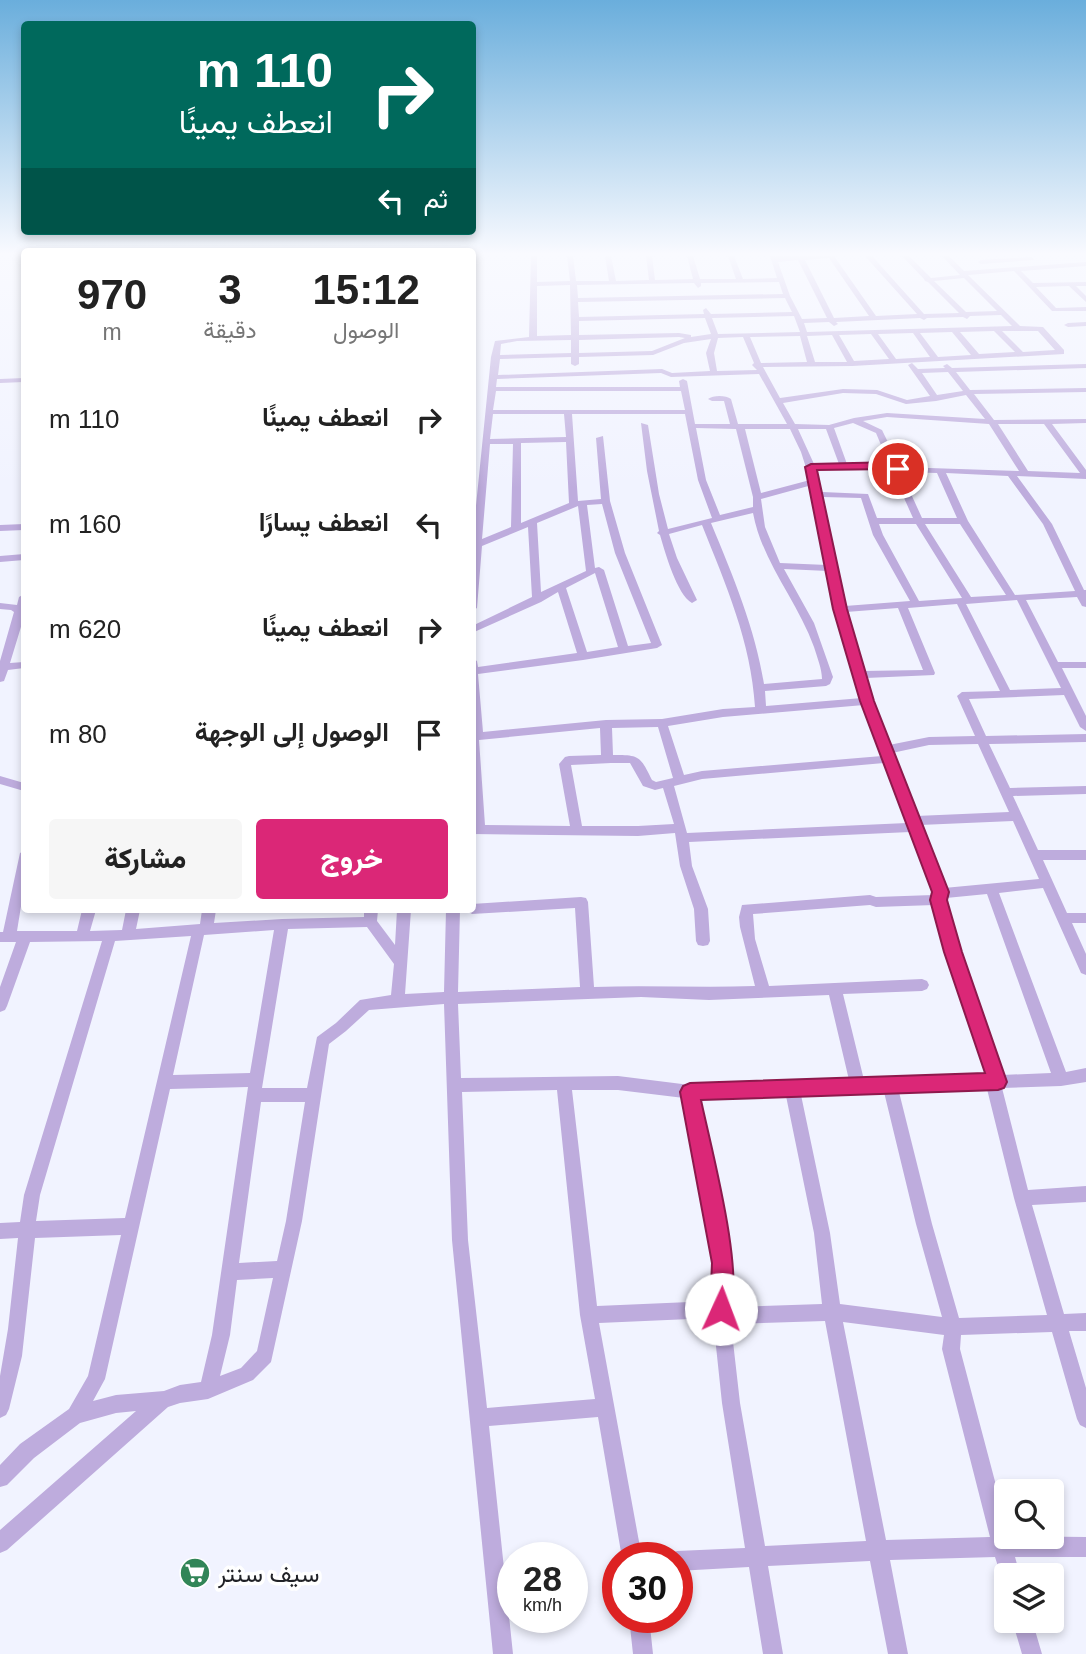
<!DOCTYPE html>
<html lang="ar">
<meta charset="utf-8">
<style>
body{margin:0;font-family:Helvetica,Vazirmatn,sans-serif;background:#f6f6f6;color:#222;direction:rtl;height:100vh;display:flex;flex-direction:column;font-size:26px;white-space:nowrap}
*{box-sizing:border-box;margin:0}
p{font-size:23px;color:#767676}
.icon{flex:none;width:38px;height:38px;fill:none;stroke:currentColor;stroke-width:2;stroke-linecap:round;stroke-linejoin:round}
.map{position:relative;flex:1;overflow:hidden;direction:ltr}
.panel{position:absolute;left:21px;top:248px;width:455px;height:665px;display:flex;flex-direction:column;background:#fff;border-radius:7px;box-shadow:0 4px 10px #0003;direction:rtl}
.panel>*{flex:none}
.guide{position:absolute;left:21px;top:21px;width:455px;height:214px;border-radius:7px;box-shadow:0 4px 10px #0003;direction:rtl;background:#00695c;color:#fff;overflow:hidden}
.buttons{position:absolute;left:994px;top:1479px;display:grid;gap:14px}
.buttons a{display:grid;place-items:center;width:70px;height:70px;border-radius:7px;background:#fff;box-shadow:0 4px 10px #0003;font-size:35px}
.speed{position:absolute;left:497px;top:1542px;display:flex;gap:14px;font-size:35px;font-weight:700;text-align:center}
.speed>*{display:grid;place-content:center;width:91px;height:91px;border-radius:50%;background:#fff;box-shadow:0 4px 10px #0003;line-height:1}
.speed small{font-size:18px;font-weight:400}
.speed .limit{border:10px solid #d22;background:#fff;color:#111}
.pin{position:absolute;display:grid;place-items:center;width:60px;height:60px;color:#fff;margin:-30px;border:4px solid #fff;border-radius:50%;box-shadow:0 2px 7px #0007}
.me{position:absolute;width:77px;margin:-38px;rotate:2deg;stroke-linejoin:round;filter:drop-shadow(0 0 5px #0008)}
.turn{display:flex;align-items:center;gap:24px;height:147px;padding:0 28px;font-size:32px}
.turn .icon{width:91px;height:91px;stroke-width:2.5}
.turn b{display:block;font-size:49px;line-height:60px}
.then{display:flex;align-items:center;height:66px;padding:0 28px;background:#0003;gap:14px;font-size:26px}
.eta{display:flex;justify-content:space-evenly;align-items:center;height:119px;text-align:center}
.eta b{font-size:42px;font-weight:800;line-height:49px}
.cta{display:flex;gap:14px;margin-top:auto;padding:14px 28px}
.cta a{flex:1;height:80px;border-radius:7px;background:#db2777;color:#fff;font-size:28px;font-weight:800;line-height:80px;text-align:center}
.cta a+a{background:#f6f6f6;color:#222}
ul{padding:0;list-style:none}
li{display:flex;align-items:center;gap:21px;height:105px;padding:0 28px}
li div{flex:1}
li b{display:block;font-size:26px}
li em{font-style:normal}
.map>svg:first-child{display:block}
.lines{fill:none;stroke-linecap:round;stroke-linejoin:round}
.minor{fill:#beacdd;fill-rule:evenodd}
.route{fill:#db2777;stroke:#8e194d;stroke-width:2}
.labels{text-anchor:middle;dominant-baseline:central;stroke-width:7;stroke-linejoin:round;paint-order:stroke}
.near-poi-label{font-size:24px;fill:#212227;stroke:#fff;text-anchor:start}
</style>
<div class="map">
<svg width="1086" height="1654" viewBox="0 0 1086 1654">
<rect width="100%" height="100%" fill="#f1f3ff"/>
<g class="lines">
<path class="minor" d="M531,256H537V282L570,281L567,256H573L576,281H609L605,256H611L616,281L649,280L646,256H652L655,280L693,279L687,256H693L700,279H736L728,256H734L743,279L777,278L770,256H834L876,316L917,314L865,256H872L924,314L959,313L928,282L925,281L924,279L902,256H909L931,278L960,275L942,256H949L964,271L1086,262V266L1021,271L1033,283L1086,282V286H1076L1086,296V302L1069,286L1036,287L1056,308L1086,307V311H1052L1014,271L968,275L1020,326L1043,327L1064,350V354L852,366L763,367L780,398L843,389L877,390L907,400L930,396L908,365L912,363L918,369L945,368L943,366L947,364L952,368L1086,364V368L956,372L970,390L1086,388V392L974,394L994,420L1086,419V423L1052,424L1086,470V479L1017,476L1052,524L1084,590H1086V607L1082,606L1077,597L1026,600L1058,662H1086V668H1062L1086,716V731L1080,727L1064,695L969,699L986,736L1086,734V742L989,744L1010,788L1086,786V794L1013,796L1038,850H1086V860H1043L1067,913H1086V923H1072L1086,954V975L1081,973L1043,888L999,893L1066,1072L1086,1068V1082L1061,1086L1002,1088L1028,1190L1086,1186V1202L1032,1205L1064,1314L1086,1313V1331H1069L1086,1388V1428L1080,1425L1077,1419L1052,1332L961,1335L960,1349L1006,1523V1536L1086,1537V1557H1015L1020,1575H1006V1583L1003,1582L995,1557L890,1560L908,1654H888L870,1561L768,1566L783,1654H763L749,1567L677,1571V1558H669L670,1554L677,1551L745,1548L722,1403L713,1318L599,1323L642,1558H622L598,1417L489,1426L513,1654H493L452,1240L444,1004L369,1010L346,1031L329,1044L302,1221L271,1362L253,1380L208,1399L180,1403L168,1407L7,1550L0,1553V1530L136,1411L116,1413L80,1423L34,1458L7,1485L0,1487V1465L20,1444L69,1409L88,1376L121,1235L35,1238L22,1356L9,1409L6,1415L0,1418V1376L8,1329L18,1238L0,1239V1223L20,1222L24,1195L102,941L30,942L7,1006L5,1010L0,1012V987L16,942H0V932H3L20,853L24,851V888L17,931H77L82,910H96L90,931L122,930L126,910H140L136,929L200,924L202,910H216L214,923L282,919L364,917V910H378L377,921L395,945L397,910H411L405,994L444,992L446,910H460L458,992L580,987L575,908L472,914L466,910H472V904L581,897L586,898L588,902L594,987C648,985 701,988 755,986L740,927L739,917L742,905L870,895L876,897L933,895L910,832L689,842L692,866L708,909L710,941L708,945L703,946L698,945L696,941L694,909L680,866L675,833L638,836L472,834V658L477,661L478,667L577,653L558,592L541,602L472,633V626L532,597L528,527L482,546L477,608L472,611V545L491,357L495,341L529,337ZM828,258H829L869,316L834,318L805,260ZM798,260L827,318L802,319L790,296L778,262ZM964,278L997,311L966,312L934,281ZM779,282L783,294L578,298L577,285L694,283L698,288L701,286V283ZM570,285L571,335L537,336V286ZM785,298L792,312L711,314L706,308L703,310L704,314L579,317L578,302ZM1001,315L1012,326L807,332L804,323L829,322L834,326L838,324L836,322L920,318L924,320L927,318L963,317L967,319L970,316ZM794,316L800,332L718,334L712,318ZM705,318L711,334L691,337V335L679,333L579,335V321ZM994,331L1015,352L979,354L960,332ZM1002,331H1038L1055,350L1023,352ZM952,332L971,355L938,357L920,333ZM913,333L930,357L896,359L878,334ZM871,334L889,359L854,361L839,335ZM832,335L847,362H815L807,336ZM800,336L807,362L761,363L750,337ZM679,337L685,338L652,351L579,353V340ZM743,337L754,363L752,365L757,370L717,371L714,353L718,338ZM711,339L706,353L710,371L672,373L662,369L498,375L500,359L571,357V364L575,366L579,364V357L653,355L684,343ZM571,340V353L500,355L501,344L517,341ZM948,372L963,391L937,395L922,373ZM661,373L671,377L759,374L787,424H738L731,399C726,395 713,395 708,399L712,401H724L730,424H695L687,381L683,379L679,381L680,387H496L497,379ZM496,391H681L685,410H493ZM843,393L876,394L906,404L936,401L966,395L985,419L887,413L854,418L829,425L795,424L783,403ZM493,414H564L566,437L490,439ZM572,414H685L698,480L712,518L668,529L659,494L648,425L641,423L647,471L659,531L657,533L660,535C665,552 677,595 692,603L697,600L677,558L669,534L702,525C726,585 751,642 755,707L723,709L662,719L606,720L483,732L478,674L583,660L657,648L662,645L625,553L610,501L603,436L596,438L601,499L578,501ZM887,417L989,424L1019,471L900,467L882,430L863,421ZM853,423L876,433L889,464H847L834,428ZM998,424H1044L1080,473L1028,471ZM696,428L736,429L753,497V507L720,515L706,480ZM745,429H790L801,452L810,480L761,493ZM798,429H826L839,464H814ZM566,442L569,503L521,523V443ZM490,444H513L511,527L482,539ZM891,469L913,518H877L868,494L822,492L816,470ZM901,472L937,473L957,518H922ZM946,473L1008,476L1043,524L1075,591L1015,595L968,521ZM812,485L827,565L780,563L765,527L761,499ZM823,497L861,498L873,535L910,601L845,606ZM602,504L615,553L651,643L628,646L604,570L599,567L595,568L587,505ZM578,506L586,571L541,592L537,523ZM753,513C762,562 797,600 814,647C817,657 822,669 822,679L764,684C755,628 733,576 711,523ZM879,524H916L962,598L919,601L883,535ZM925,524H960L1006,595L971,597ZM784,569L828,571L835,609L862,698L766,706L765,691L826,686L830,684L833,677L814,623ZM595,573L618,647L587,652L566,588ZM1017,600L1061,688L1010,690L966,604ZM957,604L1000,691L962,692L957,696L975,736L929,737L889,745L866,678L934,675L935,673L908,608ZM898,608L923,670L864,671L846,612ZM864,705L882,756L702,771L684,775L668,726L723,717ZM658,727L673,778L656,782L652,780C640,756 640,755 613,755L612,728ZM600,728L601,755L569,756L565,757L559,764L570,826L485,825L479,740ZM978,744L1009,812L916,816L892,753L929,745ZM611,763H630L643,786L655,790L663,788L674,824L638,826H582L571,765ZM884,763L907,823L687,833L674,786L702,779ZM1013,821L1039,879L944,888L920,825ZM987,894L1051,1073L1002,1075L960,952L946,900V898ZM870,905L876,907L934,905L946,952L987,1075L864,1080L843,994L922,991L927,989L929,985L927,981L922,979L769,986L755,939L753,914ZM367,927L394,964L391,995L360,1000L336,1023L317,1037L307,1088H262L288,929ZM274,930L250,1073L173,1075L204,935ZM191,936L125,1218L36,1221L40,1195L115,941ZM829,995L849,1080H792L787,1082L690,1085L618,1076L461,1078L458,1004L641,997L709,1000ZM248,1087L212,1335L201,1382L180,1385L164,1391L116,1395L93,1401L105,1379L170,1089ZM987,1089L1014,1198L1047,1315L959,1318L932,1224L899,1092ZM557,1090L580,1315L595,1399L487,1408L468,1240L462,1092ZM572,1090H618L684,1098L715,1263L713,1301L597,1306ZM884,1092L916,1224L942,1317L840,1304L830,1233L801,1095ZM786,1096L814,1233L822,1304L730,1307L731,1263L699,1099ZM261,1102H305L286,1221L277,1261L239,1263ZM273,1278L257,1351L241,1368L220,1376L230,1335L237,1280ZM825,1321L866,1541L765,1546L740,1403L731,1324ZM843,1322L944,1335L942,1349L990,1537L886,1540Z
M1031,257L1034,259L1033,260L981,264L978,262L981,260Z
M1086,322V326L1068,327L1064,325L1068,323Z
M24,378V382L0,383V379Z
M24,524V530L0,531V525Z
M24,554V560L0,562V556Z
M24,594V617L10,663L24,662V668L8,670L4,681L0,682V661L14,612L11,610L0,609V603L17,605L19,597Z
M0,776L24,783V791L0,784Z
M629,1617H649L653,1654H633Z
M1012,1620H1032L1042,1654H1022Z"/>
</g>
<linearGradient id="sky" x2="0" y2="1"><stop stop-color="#6aaedc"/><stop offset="0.52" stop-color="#f9faff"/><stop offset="1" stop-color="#f9faff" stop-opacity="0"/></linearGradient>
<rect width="1086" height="488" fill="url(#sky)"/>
<path class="route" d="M896,462L902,466V471L892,469L817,470L847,609L874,701L949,892L947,900L962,952L1007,1082L1004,1088L998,1090L701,1100C711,1148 746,1276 729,1317L721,1320L713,1317L710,1309L712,1263L680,1092L683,1086L690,1083L985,1073L944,952L930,900L932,892L860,701L833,609L805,467L811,464Z"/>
<defs>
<g id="supermarket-disc" transform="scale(1.575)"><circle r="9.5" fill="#318557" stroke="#fff"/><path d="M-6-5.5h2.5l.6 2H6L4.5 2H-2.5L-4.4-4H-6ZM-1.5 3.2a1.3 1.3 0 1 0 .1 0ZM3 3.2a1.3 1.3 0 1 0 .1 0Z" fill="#fff"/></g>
</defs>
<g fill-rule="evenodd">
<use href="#supermarket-disc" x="195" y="1573"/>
</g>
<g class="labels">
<g class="near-poi-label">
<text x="218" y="1573">سيف سنتر</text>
</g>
</g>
</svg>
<div class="buttons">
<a><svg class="icon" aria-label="search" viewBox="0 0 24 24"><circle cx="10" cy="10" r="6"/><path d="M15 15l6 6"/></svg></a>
<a><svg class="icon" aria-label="layers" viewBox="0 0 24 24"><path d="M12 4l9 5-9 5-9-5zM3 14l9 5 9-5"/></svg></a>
</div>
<div class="speed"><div>28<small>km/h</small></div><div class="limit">30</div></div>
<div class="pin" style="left:898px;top:469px;background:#d93025"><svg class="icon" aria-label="arrive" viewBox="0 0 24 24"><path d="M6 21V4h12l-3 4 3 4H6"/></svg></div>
<svg class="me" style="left:721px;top:1309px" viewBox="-20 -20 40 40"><circle r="19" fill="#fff"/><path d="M0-13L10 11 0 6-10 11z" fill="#db2777"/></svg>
<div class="guide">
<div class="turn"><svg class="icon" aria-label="right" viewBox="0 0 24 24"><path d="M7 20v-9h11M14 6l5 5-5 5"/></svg><div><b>110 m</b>انعطف يمينًا</div></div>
<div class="then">ثم<svg class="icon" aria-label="left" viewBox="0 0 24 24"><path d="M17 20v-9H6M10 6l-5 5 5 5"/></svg></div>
</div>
<section class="panel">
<div class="eta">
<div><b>15:12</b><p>الوصول</p></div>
<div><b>3</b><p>دقيقة</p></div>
<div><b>970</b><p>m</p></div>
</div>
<ul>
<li><svg class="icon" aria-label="right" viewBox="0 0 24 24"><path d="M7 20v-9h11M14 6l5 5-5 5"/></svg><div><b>انعطف يمينًا</b></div><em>110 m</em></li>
<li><svg class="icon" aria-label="left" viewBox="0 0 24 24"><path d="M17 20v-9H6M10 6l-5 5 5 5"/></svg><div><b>انعطف يسارًا</b></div><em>160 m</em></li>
<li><svg class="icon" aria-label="right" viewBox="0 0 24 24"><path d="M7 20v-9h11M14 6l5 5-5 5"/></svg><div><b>انعطف يمينًا</b></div><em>620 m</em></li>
<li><svg class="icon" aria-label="arrive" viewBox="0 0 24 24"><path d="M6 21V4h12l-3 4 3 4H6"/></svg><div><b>الوصول إلى الوجهة</b></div><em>80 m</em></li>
</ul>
<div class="cta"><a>خروج</a><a>مشاركة</a></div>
</section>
</div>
